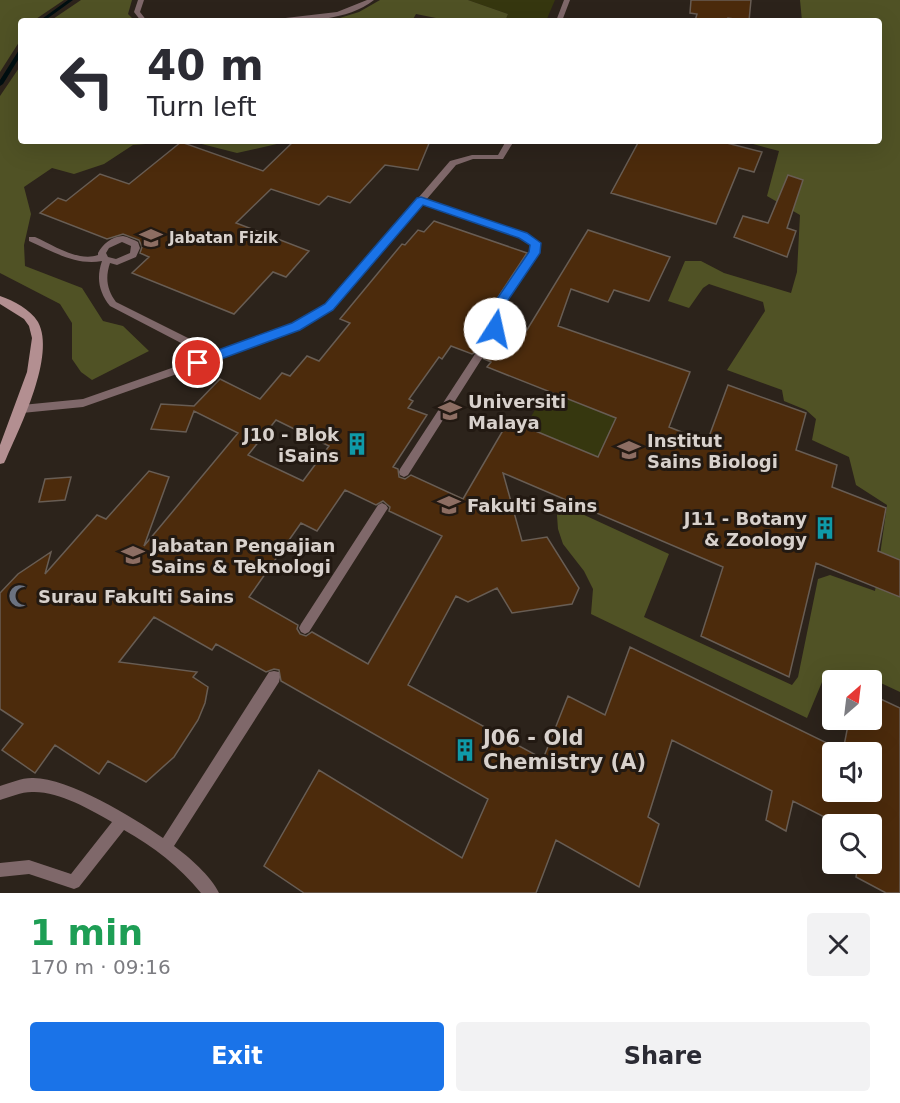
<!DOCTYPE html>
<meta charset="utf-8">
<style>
body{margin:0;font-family:"DejaVu Sans",sans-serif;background:#f2f2f3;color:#2b2b33;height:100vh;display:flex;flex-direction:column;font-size:22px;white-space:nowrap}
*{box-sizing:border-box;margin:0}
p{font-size:20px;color:#7c7c81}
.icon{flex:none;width:33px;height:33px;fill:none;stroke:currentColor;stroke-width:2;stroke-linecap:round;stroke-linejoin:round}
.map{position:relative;height:893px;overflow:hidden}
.drawer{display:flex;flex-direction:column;background:#fff;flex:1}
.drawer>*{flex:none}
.hud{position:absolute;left:18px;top:18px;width:864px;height:126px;border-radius:6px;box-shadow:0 6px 24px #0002;background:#fff;color:#2b2b33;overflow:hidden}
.needle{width:39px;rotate:28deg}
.fabs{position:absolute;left:822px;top:670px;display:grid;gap:12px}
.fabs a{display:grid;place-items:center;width:60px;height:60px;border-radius:6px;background:#fff;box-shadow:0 6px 24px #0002;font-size:30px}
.pin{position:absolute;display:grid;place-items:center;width:51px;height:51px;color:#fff;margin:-26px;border:3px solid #fff;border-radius:50%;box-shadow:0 2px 6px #0007}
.me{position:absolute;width:66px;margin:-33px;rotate:10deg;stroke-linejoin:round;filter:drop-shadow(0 0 4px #0008)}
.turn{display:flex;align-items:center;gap:21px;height:126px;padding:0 30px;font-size:27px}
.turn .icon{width:78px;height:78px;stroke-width:2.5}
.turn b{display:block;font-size:42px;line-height:51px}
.round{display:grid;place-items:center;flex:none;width:63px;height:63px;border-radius:6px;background:#f2f2f3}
.headline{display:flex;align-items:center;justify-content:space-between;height:102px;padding:0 30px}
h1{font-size:36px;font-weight:800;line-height:45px;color:#1e9e55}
.cta{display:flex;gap:12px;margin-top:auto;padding:12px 30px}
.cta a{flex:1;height:69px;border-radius:6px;background:#1a73e8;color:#fff;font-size:24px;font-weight:800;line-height:69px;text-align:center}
.cta a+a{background:#f2f2f3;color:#2b2b33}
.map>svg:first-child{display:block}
.green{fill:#36370f}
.forest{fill:#505225}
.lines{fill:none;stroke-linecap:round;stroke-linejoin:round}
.stream{fill:#000f11;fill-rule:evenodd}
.building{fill:#4c2b0c;stroke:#685d54;stroke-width:1.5;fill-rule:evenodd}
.lane{fill:#7f686a;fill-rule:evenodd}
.secondary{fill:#b38f91;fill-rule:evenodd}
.route{fill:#1a73e8;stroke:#114b97;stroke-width:1.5}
.labels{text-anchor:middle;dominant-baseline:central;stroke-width:6;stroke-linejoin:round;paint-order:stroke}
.far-poi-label{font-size:15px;font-weight:bold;fill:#d8d1cc;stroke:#221912;text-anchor:start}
.poi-label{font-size:18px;font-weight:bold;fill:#d8d1cc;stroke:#221912;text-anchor:start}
.near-poi-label{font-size:21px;font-weight:bold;fill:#d8d1cc;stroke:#221912;text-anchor:start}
</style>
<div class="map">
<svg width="900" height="893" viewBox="0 0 900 893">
<rect width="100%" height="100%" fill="#2c231b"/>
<path class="green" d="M468,0H555L546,21H505L508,14Z
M546,391L616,418L598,457L525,427Z"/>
<path class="forest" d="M0,0H64L33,21H21V39L0,72Z
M81,0H132L128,14L135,21H50Z
M380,0H468L508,14L505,21H451L416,14L412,21H330L359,12Z
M800,0H900V692L868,677L827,670L807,718L591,614L593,589L584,571L563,544L558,529L556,502L669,554L644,617L792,685L798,677L818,579L830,575L875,591L887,505L856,485L849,457L812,440L816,419L806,410L784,401L782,390L727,370L765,311L763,302L709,284L703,288L689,308L668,301L685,261H701L724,273L791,293L797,272L800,215L767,196L779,151L742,141H879V21H802Z
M21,65V141H183L133,145L104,164L74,174L52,168L24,187L31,214L24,245L25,266L82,288L103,321L123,326L149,351L92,380L81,372L72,359V323L60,304L0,273V96Z
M190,141H290L237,153Z"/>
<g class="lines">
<path class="stream" d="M68,0H73L44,21H39Z
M21,49V55L3,84L0,86V80L19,50Z"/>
</g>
<path class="building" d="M691,0H751L749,21L728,18V21H695L697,14L690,13Z
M294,141H430L418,170L385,165L350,203L328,196L319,205L271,189L236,223L309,251L286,277L273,272L234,314L132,273L149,257L140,253L142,247L139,240L123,234L107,239L40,213L58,198L66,201L100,174L129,184L181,142L263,171Z
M639,141H719L762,152L754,172L739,168L716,224L611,193Z
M788,175L803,180L787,228L796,231L787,257L734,237L743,216L768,223Z
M434,221L527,253L481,323L487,325L492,333L502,330L522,338L588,230L670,257L649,301L614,290L608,302L571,289L558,326L690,372L669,427L707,442L728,385L806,413L796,450L837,465L832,487L886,508L878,551L900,560V597L816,563L789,677L701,636L723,567L503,473L522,541L547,537L579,588L572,604L512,613L497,588L468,602L456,596L408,685L543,759L568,696L605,715L630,647L843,751L849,720H872V695L900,708V893H886L856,877L858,864H872V825H840L793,801L786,831L766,820L772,791L672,740L648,817L659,824L639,887L556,840L536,893H304L264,866L319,770L462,858L488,799L281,681L279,670L274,669L266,672L216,644L212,650L154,617L119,662L197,672L193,677L208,687L205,703L198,720L174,757L146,782L108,761L99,774L55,745L35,773L2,750L23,724L0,709V593L18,574L51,552L45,574L97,515L106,519L149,471L169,477L144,546L238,433L194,411L186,432L151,429L161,404L194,406L220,379L260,399L282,373L290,376L307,356L319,361L350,323L340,319L402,244L405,245L418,230L424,232ZM451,346L472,354L477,351L482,352L484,359L491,362L487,367L616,418L598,457L509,420L463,499L411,475L405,479L399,477L398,469L393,467L427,415L408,408L413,401L409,399L439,357L442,359ZM276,420L329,446L303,481L248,455ZM345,490L376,505L383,501L390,507L389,511L442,536L368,664L312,632L306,636L300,634L297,629L298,625L249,597L301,523L317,531ZM832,753H872V792H832Z
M71,477L65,500L39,502L45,479Z"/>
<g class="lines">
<path class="lane" d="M138,0H144L140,12L147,21H141L134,12Z
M367,0H374C347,21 307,21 274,21L277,19L337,12Z
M564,0H570L562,21H556Z
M506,141H514L503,159H473L456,165L426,200L526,234L539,243L538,253L498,313L497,318L500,329L498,331H492C488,325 487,319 489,312L530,253L531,244L520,238L422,204L332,309L299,328L268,342L83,407L22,413L18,412L17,409L18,406L22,405L83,399L206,356L110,306C99,292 96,278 102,261C76,266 52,251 29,241V237H35C53,245 78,262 98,255V253C102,245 112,236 123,236C128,237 134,240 138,242L140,248L136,257L117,265L110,263C105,278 107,290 116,302L216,352L293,324L326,305L450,161L472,155H498ZM122,242L131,246L130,253L116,259L108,257L106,253L109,248Z
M478,353L481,354L483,357L481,360L408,475L404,477L400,475L399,472L400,469L475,354Z
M382,503L386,505L388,508L386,511L309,632L305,634L301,632L299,628L301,624L378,505Z
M274,671L279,672L280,677L279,682L174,846C189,857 211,876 219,893H201C179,866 154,847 124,830L79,887L74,889L29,874L0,877V863L29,860L71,874L112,822C89,809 59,791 32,792C21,792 10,797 0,800V786C10,783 21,778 32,778C67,777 133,817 163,838L269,672Z"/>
<path class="secondary" d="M0,296C14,301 30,309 38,322C56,355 20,427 6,459L4,463L0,464V445L27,372L32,338L29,326L24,319L0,304Z"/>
</g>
<path class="route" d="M421,197L527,233L541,243L540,253L500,312L498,318L502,329L500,332H491L486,318L488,312L529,252L530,245L519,238L423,205L333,310L300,330L202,366H193L191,363L193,359L292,323L325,304L417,198Z"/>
<defs>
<g id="university-bare" transform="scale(1.8)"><path d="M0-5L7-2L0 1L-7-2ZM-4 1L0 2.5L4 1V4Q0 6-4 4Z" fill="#8d6e63" stroke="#221912" stroke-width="2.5" paint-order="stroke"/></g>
<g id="building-bare" transform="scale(1.8)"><path d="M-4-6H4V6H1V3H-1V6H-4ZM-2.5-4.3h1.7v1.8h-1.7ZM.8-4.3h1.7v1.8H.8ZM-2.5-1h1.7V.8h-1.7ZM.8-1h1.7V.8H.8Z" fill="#0f9aa8" stroke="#221912" stroke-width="2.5" paint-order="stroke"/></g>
<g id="mosque-bare" transform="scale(1.8)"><path d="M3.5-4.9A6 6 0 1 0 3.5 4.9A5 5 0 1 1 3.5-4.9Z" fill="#6b7280" stroke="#221912" stroke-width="2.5" paint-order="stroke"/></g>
</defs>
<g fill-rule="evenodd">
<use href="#university-bare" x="151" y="238"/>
<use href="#university-bare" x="450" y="411"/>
<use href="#building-bare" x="357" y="444"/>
<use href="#university-bare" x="629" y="450"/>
<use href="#university-bare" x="449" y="505"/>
<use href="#building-bare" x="825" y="528"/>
<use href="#university-bare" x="133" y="555"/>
<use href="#mosque-bare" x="20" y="596"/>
<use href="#building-bare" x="465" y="750"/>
</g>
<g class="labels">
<g class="far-poi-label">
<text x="169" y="238">Jabatan Fizik</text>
</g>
<g class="poi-label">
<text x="468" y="401">Universiti<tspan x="468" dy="21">Malaya</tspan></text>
<text x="339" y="434" text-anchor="end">J10 - Blok<tspan x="339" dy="21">iSains</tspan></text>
<text x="647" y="440">Institut<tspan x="647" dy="21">Sains Biologi</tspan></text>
<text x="467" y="505">Fakulti Sains</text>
<text x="807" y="518" text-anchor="end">J11 - Botany<tspan x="807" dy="21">&amp; Zoology</tspan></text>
<text x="151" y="545">Jabatan Pengajian<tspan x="151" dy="21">Sains &amp; Teknologi</tspan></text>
<text x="38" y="596">Surau Fakulti Sains</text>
</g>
<g class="near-poi-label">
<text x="483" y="738">J06 - Old<tspan x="483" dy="24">Chemistry (A)</tspan></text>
</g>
</g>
</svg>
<div class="fabs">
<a><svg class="needle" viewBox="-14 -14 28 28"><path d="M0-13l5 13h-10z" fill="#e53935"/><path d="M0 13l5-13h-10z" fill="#7c7c81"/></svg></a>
<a><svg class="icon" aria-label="sound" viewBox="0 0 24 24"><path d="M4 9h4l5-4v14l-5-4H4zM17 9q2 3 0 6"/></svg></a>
<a><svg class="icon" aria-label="search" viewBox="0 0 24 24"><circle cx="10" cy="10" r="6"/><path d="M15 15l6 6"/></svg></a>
</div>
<div class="pin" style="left:198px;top:363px;background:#d93025"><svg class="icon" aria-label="arrive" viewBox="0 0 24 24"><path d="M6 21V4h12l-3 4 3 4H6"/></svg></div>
<svg class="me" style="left:495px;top:329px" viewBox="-20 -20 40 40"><circle r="19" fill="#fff"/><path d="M0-13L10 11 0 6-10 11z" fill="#1a73e8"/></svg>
<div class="hud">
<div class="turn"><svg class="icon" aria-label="left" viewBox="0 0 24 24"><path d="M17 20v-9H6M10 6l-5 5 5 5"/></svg><div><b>40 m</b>Turn left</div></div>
</div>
</div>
<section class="drawer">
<div class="headline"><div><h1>1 min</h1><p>170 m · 09:16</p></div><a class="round"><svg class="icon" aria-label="close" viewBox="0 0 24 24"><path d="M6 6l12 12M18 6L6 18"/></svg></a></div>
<div class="cta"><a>Exit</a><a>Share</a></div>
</section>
